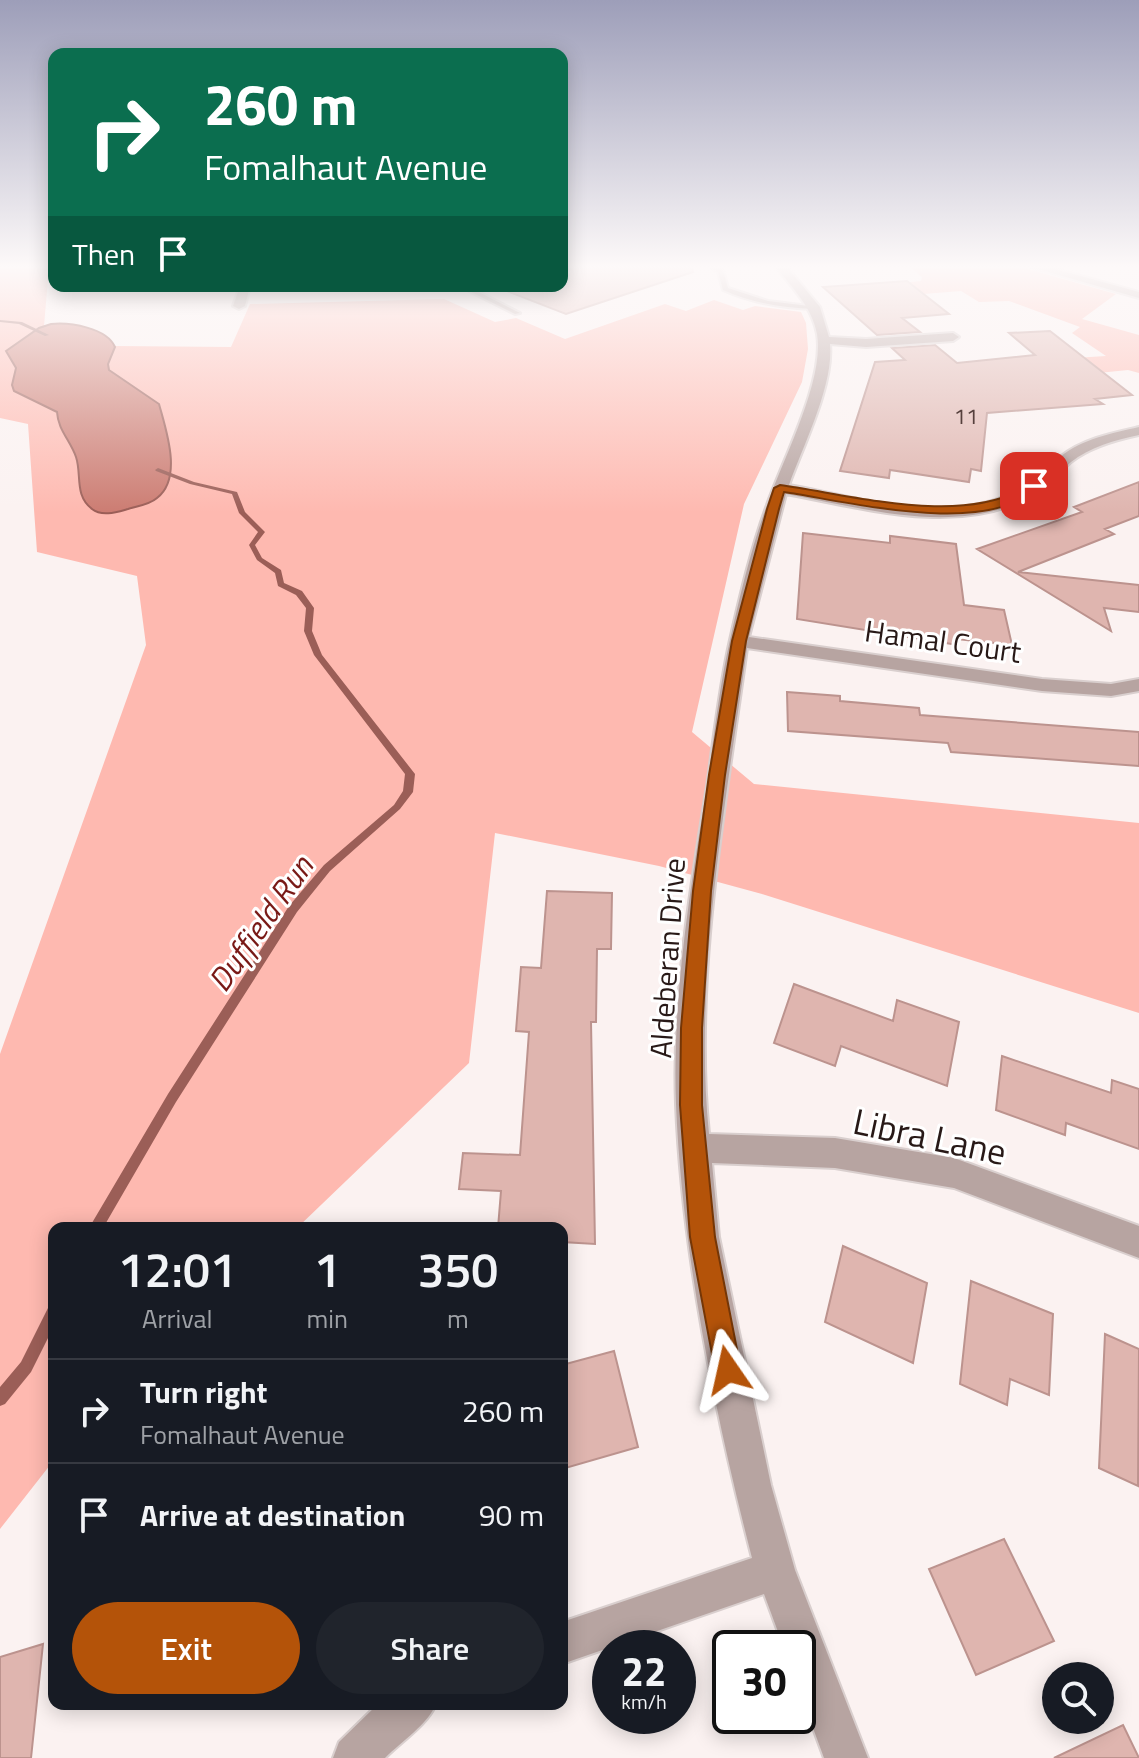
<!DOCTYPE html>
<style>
body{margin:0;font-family:"Titillium Web",sans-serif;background:#20242c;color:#f1f3f6;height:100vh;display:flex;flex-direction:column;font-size:30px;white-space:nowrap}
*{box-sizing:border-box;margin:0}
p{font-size:26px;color:#9ea1a6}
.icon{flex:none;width:44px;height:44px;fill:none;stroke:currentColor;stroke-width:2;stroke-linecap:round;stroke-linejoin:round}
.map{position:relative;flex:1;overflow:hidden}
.sheet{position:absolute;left:48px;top:1222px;width:520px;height:488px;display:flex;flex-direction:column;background:#171b24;border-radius:16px;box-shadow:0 4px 20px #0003}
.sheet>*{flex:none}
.hud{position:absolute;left:48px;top:48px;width:520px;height:244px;border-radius:16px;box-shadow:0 4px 20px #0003;background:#0b6e4f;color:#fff;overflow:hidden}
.controls{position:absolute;left:1042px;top:1662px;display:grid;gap:16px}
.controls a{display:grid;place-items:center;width:72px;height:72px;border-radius:50%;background:#171b24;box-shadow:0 4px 20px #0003;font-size:40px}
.speed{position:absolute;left:592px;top:1630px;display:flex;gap:16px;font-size:40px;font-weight:700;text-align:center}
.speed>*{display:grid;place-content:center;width:104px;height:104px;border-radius:50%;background:#171b24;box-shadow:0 4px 20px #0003;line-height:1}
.speed small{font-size:20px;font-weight:400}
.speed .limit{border:4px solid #111;border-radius:12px;background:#fff;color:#111}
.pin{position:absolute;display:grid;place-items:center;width:68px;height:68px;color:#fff;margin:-34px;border-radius:16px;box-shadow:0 4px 12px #0006}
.me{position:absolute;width:88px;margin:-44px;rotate:349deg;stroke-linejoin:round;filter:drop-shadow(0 0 6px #0008)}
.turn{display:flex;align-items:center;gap:28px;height:168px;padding:0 24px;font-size:36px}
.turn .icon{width:104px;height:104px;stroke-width:2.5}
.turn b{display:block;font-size:56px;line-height:68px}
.then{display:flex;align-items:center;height:76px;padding:0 24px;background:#0003;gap:16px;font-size:30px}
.eta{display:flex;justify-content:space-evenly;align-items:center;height:136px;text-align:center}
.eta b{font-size:48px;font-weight:600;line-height:56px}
.action{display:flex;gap:16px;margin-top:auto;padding:16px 24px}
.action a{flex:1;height:92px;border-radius:48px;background:#b45309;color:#fff;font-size:32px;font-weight:600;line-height:92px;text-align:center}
.action a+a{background:#20242c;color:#f1f3f6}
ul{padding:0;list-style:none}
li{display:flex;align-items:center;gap:24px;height:104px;padding:0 24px;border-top:2px solid #363941}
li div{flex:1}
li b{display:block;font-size:30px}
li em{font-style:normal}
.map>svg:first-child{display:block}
.green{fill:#feb9b0}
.water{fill:#cc7c72;stroke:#9b5e57;stroke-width:2}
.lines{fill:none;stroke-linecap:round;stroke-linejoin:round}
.stream{fill:#9b5e57;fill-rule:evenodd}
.building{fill:#dfb5af;stroke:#bc938e;stroke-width:2}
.service-casing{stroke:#d9cfce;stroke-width:4}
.minor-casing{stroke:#d9cfce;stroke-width:4}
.service{fill:#b7a4a1;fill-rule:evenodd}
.minor{fill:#b7a4a1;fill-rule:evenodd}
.route{fill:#b45309;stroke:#753606;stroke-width:2}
.labels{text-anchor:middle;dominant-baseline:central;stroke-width:6;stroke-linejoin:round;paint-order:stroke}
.far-number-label{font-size:22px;fill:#56403d}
.street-label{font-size:30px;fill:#281917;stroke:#fff}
.water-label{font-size:32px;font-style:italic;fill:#791916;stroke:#fff}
.near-street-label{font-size:36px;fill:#281917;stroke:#fff}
</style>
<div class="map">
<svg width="1139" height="1758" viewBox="0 0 1139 1758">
<rect width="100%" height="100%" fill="#fbf2f1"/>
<path class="green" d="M0,267H49L44,326L115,346L231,347L250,304L444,299L495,322L516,318L565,339L665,304L686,311L714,300L743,310L755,306L801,312L806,323L808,349L802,382L744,504L692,732L754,784L1139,823V1013L762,894L659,866L495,833L469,1063L297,1228H54V1460L0,1529V1054L146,645L137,576L37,552L28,424L0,418Z
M910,267H1021L1116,294L1082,319L1139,335V373L1128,370L1078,375L1058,359L1106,356L1072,333L1080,327L1009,301L979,302L961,291L885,297L873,286L921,281L922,277Z"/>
<path class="water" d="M51,324C70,322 107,328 115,347L108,364L109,370L159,404C166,430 183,478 157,498C149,505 137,506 128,509C117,512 102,517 92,509C74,495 82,475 76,457C70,440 58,430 57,412L14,391L12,385L16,368L6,351L39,328Z"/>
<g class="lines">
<path class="stream" d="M0,320L22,322L49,335L45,336L19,324L0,322Z
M158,468L194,482L237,492L245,512L265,532L255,545L262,558L281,570L284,583L302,591L314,608L312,631L322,655L415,774L413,792L400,809L330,871L297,912L176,1102L103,1228H89L168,1094L289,906L324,865L394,805L403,791L405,774L314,655L304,631L306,608L296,595L278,586L275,573L257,560L249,545L258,532L239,513L232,494L190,484L156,471L155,470Z
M54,1304V1326L31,1372L5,1404L0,1406V1387L21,1362L49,1306Z"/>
</g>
<path class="building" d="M575,267H692L693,272L566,314L499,288L562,286V271Z
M907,281L949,314L902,318L920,332L877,335L823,287Z
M1050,331L1132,395L1095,399L1103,404L987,413L981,471L971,469L969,482L890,470L889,478L840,471L875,362L905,360L892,348L935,345L957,363L1035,355L1009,333Z
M1139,482V516L1105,529L1114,534L1018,572L1139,585V612L1104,608L1111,631L977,549L1082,512L1074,507Z
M803,533L890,543V536L956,544L964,605L1004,610L1012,645L957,639L958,645L797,619Z
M787,692L840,696V701L919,708L920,715L1139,732V766L951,752L948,743L788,731Z
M547,891L612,893L611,949H597L596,1022H591L595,1244L562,1242V1228H498L501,1191L459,1189L463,1153L520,1155L529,1032L516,1031L521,967L541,968Z
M794,984L893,1021L897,1000L959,1022L947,1086L841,1046L835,1066L774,1043Z
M1002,1056L1111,1093L1112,1080L1139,1089V1149L1066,1123L1065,1135L996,1110Z
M843,1246L927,1283L913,1363L825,1322Z
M971,1281L1053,1314L1049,1395L1010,1379L1007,1405L960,1384Z
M1105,1334L1139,1349L1138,1486L1099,1468Z
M614,1351L638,1447L562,1469V1365Z
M1004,1539L1054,1641L976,1675L929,1569Z
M43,1644L31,1758H0V1657Z
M1123,1725L1139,1758H1054Z"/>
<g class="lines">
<g class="service-casing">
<path id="service" d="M711,267L723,270L728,288L768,301L817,307L814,309C782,308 752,303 723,290L718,272Z
M459,286H467L520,313L515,314Z"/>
</g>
<g class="minor-casing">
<path id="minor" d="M776,267H787L820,307L829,337L866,339L953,333L959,337L953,341L866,347L830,344C834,385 803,446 789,485C860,498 949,526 1017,491C1033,483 1046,468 1060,457C1082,439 1112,433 1139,427V435C1115,440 1090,447 1071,462C1057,474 1045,489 1028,498C955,536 863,508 786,494L749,637L1042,679L1111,684L1139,679V691L1111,696L1042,691L747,648C726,803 693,978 709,1134L835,1138L954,1158L1139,1226V1258L954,1188L835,1168L712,1163L719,1237L771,1485L795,1570L868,1758H824L798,1687V1648H784L764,1594L562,1664V1622L752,1558C715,1414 682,1253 676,1104C672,998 690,890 707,786C714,737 719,688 730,640C740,596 751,548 767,505C782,461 825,380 817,334C812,307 793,289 776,267Z
M1031,267H1048L1139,292V298Z
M240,286H250L245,306L239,309L233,306Z
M378,1704H436C428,1724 402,1741 385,1758H333L339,1742Z"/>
</g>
<use href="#service" class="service"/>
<use href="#minor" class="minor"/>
</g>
<linearGradient id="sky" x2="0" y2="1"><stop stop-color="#9d9eb9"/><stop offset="0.52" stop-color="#fdf9f9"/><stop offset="1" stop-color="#fdf9f9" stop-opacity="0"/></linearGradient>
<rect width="1139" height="513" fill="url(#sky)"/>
<path class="route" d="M1030,484L1040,486C988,538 851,502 784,492L779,509L746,641L725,775L711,891L702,1028V1105L715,1237L741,1370L737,1380L728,1384L719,1380L715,1370L690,1237L680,1105L681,1028L693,891L709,775L732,641L767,509L774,488L780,485C853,495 967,528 1030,484Z"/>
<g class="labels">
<g class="far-number-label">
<text x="966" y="416">11</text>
</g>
<g class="street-label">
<text transform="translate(943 641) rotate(8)">Hamal Court</text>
<text transform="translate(667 958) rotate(-86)">Aldeberan Drive</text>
</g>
<g class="water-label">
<text transform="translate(260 923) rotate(-55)">Duffield Run</text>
</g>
<g class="near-street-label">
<text transform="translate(930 1136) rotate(12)">Libra Lane</text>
</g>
</g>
</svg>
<div class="controls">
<a><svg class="icon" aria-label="search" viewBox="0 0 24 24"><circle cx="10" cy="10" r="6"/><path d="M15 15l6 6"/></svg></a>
</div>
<div class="speed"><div>22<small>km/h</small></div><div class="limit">30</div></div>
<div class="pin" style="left:1034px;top:486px;background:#d93025"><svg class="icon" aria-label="arrive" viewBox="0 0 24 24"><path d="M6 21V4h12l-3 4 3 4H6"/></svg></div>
<svg class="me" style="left:728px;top:1370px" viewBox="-20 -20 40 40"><path d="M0-17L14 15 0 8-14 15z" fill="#b45309" stroke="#fff" stroke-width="4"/></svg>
<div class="hud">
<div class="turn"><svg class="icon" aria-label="right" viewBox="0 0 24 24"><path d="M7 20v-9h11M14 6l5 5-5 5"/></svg><div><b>260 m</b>Fomalhaut Avenue</div></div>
<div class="then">Then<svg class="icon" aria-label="arrive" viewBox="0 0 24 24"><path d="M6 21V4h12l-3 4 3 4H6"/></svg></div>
</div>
<section class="sheet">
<div class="eta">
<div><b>12:01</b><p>Arrival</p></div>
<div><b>1</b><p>min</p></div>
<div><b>350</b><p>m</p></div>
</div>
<ul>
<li><svg class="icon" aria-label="right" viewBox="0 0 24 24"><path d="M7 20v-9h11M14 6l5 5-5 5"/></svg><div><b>Turn right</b><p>Fomalhaut Avenue</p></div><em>260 m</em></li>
<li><svg class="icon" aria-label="arrive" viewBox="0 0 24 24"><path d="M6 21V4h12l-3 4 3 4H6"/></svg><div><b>Arrive at destination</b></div><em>90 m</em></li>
</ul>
<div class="action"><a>Exit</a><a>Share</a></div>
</section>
</div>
